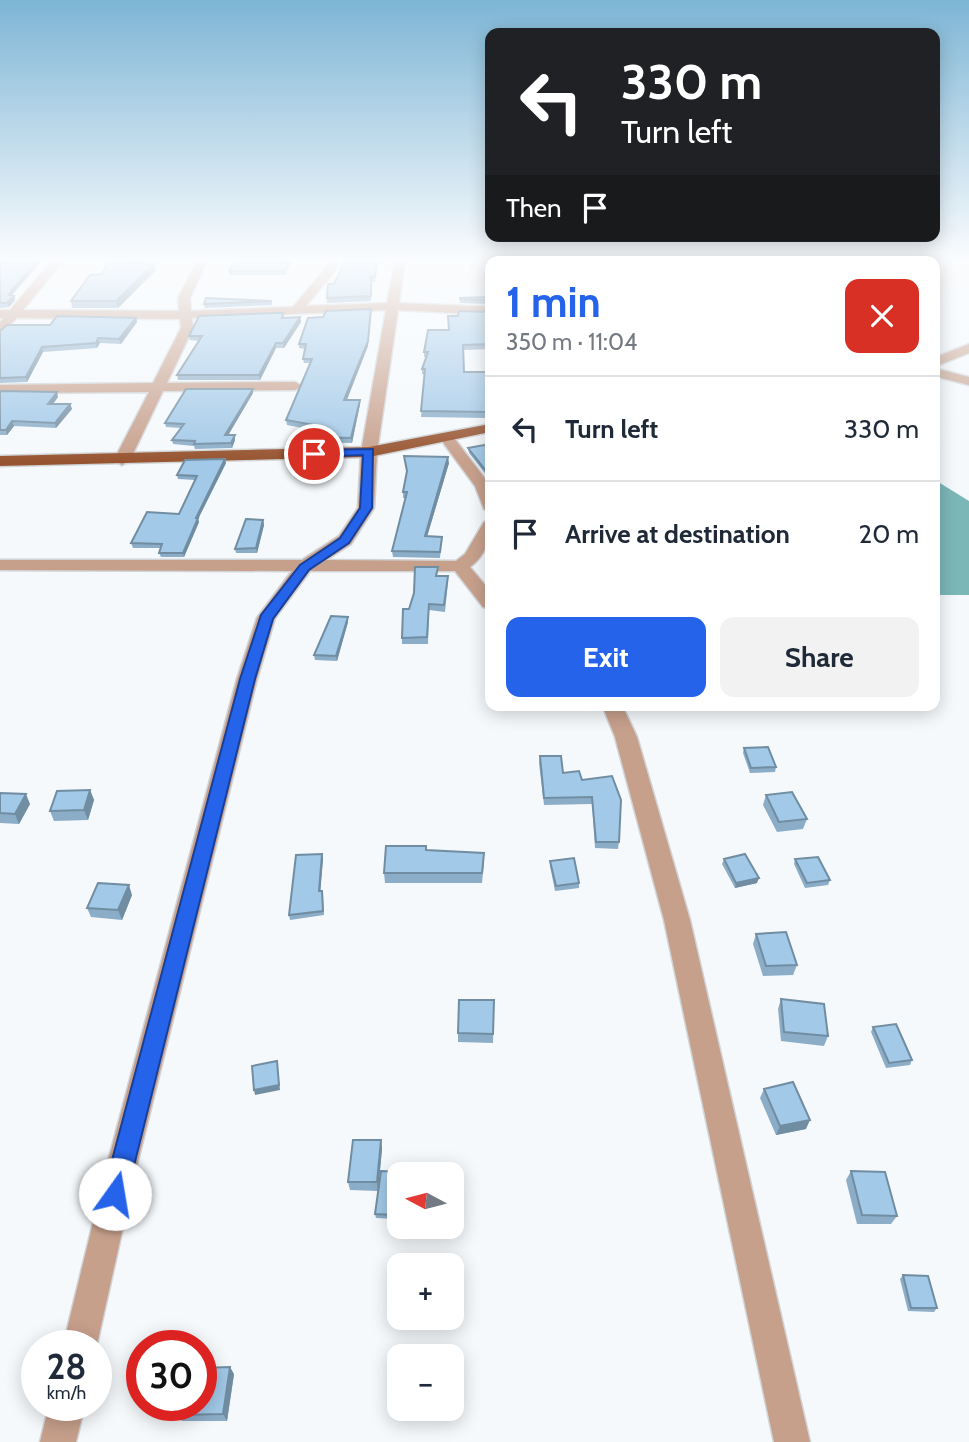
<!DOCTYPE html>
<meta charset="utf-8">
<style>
body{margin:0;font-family:Cabin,sans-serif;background:#f2f2f3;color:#1f2937;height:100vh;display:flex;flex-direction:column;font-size:26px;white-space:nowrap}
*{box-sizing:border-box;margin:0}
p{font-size:23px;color:#747a83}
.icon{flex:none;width:38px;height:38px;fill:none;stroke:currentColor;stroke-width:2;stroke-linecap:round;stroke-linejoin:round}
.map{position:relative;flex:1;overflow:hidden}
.drawer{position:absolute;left:485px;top:256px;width:455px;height:455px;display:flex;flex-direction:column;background:#fff;border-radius:14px;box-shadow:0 4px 18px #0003}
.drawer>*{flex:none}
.guide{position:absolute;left:485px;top:28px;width:455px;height:214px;border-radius:14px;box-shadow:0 4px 18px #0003;background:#202124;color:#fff;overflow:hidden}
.needle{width:46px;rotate:277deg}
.tools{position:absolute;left:387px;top:1162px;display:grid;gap:14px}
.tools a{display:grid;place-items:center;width:77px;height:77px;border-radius:14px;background:#fff;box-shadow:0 4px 18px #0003;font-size:35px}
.speed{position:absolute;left:21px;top:1330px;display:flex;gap:14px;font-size:35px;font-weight:700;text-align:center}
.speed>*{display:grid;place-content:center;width:91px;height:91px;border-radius:50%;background:#fff;box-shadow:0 4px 18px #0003;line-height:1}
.speed small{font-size:18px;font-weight:400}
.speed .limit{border:10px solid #d22;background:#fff;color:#111}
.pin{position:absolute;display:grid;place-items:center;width:60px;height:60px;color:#fff;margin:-30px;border:4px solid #fff;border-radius:50%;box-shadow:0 2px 7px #0007}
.me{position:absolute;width:77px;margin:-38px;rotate:13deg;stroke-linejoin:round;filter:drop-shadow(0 0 5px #0008)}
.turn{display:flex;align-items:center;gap:24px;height:147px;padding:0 21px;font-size:32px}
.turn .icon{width:91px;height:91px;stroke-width:2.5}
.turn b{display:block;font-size:49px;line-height:60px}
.then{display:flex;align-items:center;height:66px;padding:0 21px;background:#0003;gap:14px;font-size:26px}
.round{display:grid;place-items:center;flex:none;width:74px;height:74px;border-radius:14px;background:#f2f2f3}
.overview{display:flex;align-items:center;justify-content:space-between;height:119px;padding:0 21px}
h1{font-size:42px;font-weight:800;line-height:52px;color:#2563eb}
.cta{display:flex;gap:14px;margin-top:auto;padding:14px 21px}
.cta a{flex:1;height:80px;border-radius:14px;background:#2563eb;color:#fff;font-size:28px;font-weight:800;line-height:80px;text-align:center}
.cta a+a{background:#f2f2f3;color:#1f2937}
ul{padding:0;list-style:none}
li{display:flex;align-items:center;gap:21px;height:105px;padding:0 21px;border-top:2px solid #e0e1e3}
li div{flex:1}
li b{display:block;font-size:26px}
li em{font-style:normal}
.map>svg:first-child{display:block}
.water{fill:#7cb7b8}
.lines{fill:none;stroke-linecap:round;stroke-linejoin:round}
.minor-casing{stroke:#d1d4d7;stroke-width:3}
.major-casing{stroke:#d1d4d7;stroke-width:3}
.minor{fill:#c7a08c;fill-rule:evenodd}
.major{fill:#975430;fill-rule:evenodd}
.wall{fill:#8badc8}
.shaded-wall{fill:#718da2}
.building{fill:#a2c9e8;stroke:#718da2;stroke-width:2}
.route{fill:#2563eb;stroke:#184099;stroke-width:2}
</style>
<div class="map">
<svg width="969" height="1442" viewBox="0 0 969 1442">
<rect width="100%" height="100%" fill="#f5f9fc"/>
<path class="water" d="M935,480L969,501V595H935Z"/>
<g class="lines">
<g class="minor-casing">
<path id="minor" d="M52,261H63L23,310L179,311L178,298L197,261H207L190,298L191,311L293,307L326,268L328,261H338L335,271L306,306L387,303L395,261H405L399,303L490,307V315L398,310L377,452L374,508L351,544L326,560L456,561L465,554L484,522L490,521C490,541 486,555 470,567L490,591V609L483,607L455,571H310L275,618L257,679L136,1169L96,1349V1346H63L106,1169L237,679L257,618L292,571L0,570V560H302L339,536L358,508L361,452L386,310L192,318L193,328L167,383L295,382L302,386L295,390L163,391L130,460L122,465L114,460L149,392L0,393V385L153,383L181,328L180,319L17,318L0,334V322L4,318H0V310H10Z
M969,344V353L934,367V358Z
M934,368L969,377V385L934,376Z
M446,433L451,434L490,485V511L484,509L475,486L439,437Z
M602,705H622L637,737L690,920L810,1442H774L664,920L615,737Z
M49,1405H85L76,1442H40Z"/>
</g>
<g class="major-casing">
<path id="major" d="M490,424V432L369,457L0,466V456L369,447Z"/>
</g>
<use href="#minor" class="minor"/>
<use href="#major" class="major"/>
</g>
<path class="wall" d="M0,261L12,295L14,296L15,300L9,307L0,308Z
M108,261H144L141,264L156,270L118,308H72L71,301L102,274Z
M235,261H291L285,275H229V271Z
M345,261H378L375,282H371V301L327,303V298Z
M460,298L489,300V304L460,303Z
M272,301V305L205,308L204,304Z
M490,312V349L463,350L464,372H490V418L421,417L425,375L422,374V369L426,357H424V352L449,330L458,316Z
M283,313L284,318L300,317L301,322L284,348H276L260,380H178L177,375L199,341L190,340L189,336Z
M371,313L368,346L347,400L360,404L352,443L312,442V437L313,430L287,425L286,420L310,363H304L303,359L305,349L299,348V344L323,317Z
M136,318L137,322L121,344L100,343L97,348L43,352L27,382L0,383V331L50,325Z
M253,389V393L228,435L235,440L232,448L195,449L194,446L173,444L172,440L181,428L166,427L165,423Z
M0,391L58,397L53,404H70L72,409L56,428L14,426L7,435H0Z
M490,444V480L469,453L468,448Z
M404,456L449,463L427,537H442L440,558L393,557L392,551L405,498H403V492L407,473Z
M226,463L198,519L199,522L184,557H161L159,553L161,548H133L131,543L179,514L195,480L178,479L177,475Z
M263,520L264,525L257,553H236L235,549Z
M437,576L448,582L445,612L429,610L428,644H402V638L409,609Z
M348,617V622L337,661L315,660L314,655Z
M744,748L776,767L775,772L750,773L743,753Z
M540,756L563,773L582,780L619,842L618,849L595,848L592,804L544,805L539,763Z
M90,790L94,800L88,820L54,821L50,811Z
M0,793L30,804L19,824L0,823Z
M766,795L807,819L803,829L777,832L763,805Z
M322,854L323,859L320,891H322L323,895L324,915L290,920L289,915Z
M724,859L757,883L735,888L722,864Z
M795,859L830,880L828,885L805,888L794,864Z
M550,861L579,883V888L555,891L550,866Z
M484,863L482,883H385L384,873Z
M132,895L122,920L91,917L87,908Z
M756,934L797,965L793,975L763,976L753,944Z
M781,999L828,1036L824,1046L781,1041L778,1009Z
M494,1000L493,1043L458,1042V1033Z
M873,1027L912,1060L910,1065L886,1068L871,1032Z
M764,1089L806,1129L776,1135L760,1098Z
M381,1140L382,1149L378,1191L350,1190L348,1182Z
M851,1171L897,1216L891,1224H857L846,1180Z
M400,1174L395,1219L376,1218L375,1214Z
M903,1275L937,1308L934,1312L908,1311L900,1279Z
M234,1374L227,1421H182L178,1415Z"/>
<path class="shaded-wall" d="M37,261H42L12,295L14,296L15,300L9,307L7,303L11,291Z
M135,261H144L133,270L132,264Z
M289,261H291L285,275V271Z
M154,264L156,270L118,308L116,301Z
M371,309L368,346L345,404L344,400Z
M300,317L301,322L284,348L283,343Z
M136,318L137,322L121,344L119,339Z
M98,338L100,343L97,348L96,343Z
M276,343V348L260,380L259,375Z
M42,347L43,352L27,382L26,377Z
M253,389V393L226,439L225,435Z
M57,392L58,397L49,409L48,404Z
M360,400V404L352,443L351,438Z
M70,404L72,409L56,428L55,423Z
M12,421L14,426L7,435L6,430Z
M235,435V440L232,448L231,443Z
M448,457L449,463L425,543V536Z
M225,459L226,463L198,519L199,522L184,557L183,553L196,518Z
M263,520L264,525L257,553L256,548Z
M348,617V622L337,661L336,656Z
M90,790L94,800L88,820L84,810Z
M26,794L30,804L19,824L15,814Z
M322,854L323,859L320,896L319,891Z
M759,878L757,883L735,888L736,883Z
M129,885L132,895L122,920L118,910Z
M277,1061L280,1090L255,1095L254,1090Z
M810,1120L806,1129L776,1135L780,1126Z
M381,1140L382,1149L378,1191L377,1182Z
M399,1180V1189L395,1219V1215Z
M230,1367L234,1374L227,1421L223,1414Z"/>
<path class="building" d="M0,261H37L11,291L9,295L14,296L7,303H0Z
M108,261H135L132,264H154L116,301H71L90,275L102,274Z
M235,261H289L285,271H229Z
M345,261H377L375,277H371V296L327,298L328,284H334Z
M489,297V300L460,299V298Z
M206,298L272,301L204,304Z
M371,309L368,341L344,400H360L351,438L312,437L314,425L286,420L312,359H303L306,344H299L308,318L323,317L326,311Z
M459,311L490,312V344L463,345L464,372H490V412L421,411L425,369H422L428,352H424L428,330H449L448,316H458Z
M275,313H283L282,318L300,317L283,343H276L259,375H177L202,336H189L199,316Z
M57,316L136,318L119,339L98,338L96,343L42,347L26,377L0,378V331L7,325H50Z
M186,389H253L225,435H235L231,443L194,444L195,441L172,440L184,424L165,423Z
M0,391L57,392L48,404H70L55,423L12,421L6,430H0Z
M490,444V476L468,448Z
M404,456L448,457L425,536L442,537L440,552L392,551L407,492H403L407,471Z
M225,459L196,518H198L183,553H159L162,544L131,543L147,512L179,514L197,476L177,475L185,460Z
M246,519L263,520L256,548L235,549Z
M415,567H438L436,576H448L444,605L429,604L427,637L402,638L403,609H409L414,593Z
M331,616L348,617L336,656L314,655Z
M768,747L776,767L751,768L744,748Z
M540,756H561L563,773L579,771L582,780L612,776L621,800L619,842H596L592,797L544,798Z
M90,790L84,810L50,811L57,791Z
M792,792L807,819L779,822L766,795Z
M0,793L26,794L15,814L0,813Z
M386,846H426V850L484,853L482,873H384Z
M322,854L319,891H322L323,911L289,915L296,855Z
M745,854L759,878L736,883L724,859Z
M818,857L830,880L807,883L795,859Z
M574,858L579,883L556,886L550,861Z
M98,883L129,885L118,910L87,908Z
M786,932L797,965L766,966L756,934Z
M781,999L824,1004L828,1036L784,1032Z
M459,1000H494L493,1034L458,1033Z
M896,1024L912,1060L889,1063L873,1027Z
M277,1061L279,1085L254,1090L252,1066Z
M793,1082L810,1120L780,1126L764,1089Z
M353,1140H381L377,1182H348Z
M451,1165V1174H428V1166Z
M381,1171L400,1172L395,1215L375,1214Z
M851,1171L885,1172L897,1216L862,1215Z
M903,1275L928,1276L937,1308H911Z
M230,1367L223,1414L178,1415L179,1405H201V1368Z"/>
<linearGradient id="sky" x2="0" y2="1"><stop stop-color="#7db5d5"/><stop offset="0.56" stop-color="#fafcfe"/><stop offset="1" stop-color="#fafcfe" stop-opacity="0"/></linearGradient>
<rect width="969" height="463" fill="url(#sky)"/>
<path class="route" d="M373,449L372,508L349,543L309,570L273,619L255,679L127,1194L123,1203L115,1206L106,1203L103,1194L240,679L261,615L300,565L340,538L360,508L363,455L314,457L308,454L314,450Z"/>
</svg>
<div class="tools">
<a><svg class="needle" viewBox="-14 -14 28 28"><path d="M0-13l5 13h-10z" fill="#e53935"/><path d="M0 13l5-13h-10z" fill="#747a83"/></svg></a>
<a>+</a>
<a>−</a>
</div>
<div class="speed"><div>28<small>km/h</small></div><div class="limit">30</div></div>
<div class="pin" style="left:314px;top:454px;background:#d93025"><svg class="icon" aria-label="arrive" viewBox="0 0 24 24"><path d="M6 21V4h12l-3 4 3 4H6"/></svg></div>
<svg class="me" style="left:115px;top:1194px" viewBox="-20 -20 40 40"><circle r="19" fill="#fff"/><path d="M0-13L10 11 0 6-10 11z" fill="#2563eb"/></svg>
<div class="guide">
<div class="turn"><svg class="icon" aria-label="left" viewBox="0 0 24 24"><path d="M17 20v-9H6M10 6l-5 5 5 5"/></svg><div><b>330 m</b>Turn left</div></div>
<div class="then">Then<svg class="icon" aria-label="arrive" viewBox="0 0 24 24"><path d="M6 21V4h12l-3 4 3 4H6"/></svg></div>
</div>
<section class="drawer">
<div class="overview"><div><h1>1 min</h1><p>350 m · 11:04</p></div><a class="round" style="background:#d93025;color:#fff"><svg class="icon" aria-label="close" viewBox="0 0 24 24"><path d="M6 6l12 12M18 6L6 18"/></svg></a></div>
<ul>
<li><svg class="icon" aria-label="left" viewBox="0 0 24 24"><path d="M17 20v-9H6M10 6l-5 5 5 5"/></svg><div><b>Turn left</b></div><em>330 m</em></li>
<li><svg class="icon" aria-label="arrive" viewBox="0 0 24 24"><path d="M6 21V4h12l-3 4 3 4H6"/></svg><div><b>Arrive at destination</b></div><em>20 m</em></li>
</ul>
<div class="cta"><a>Exit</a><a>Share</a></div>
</section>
</div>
